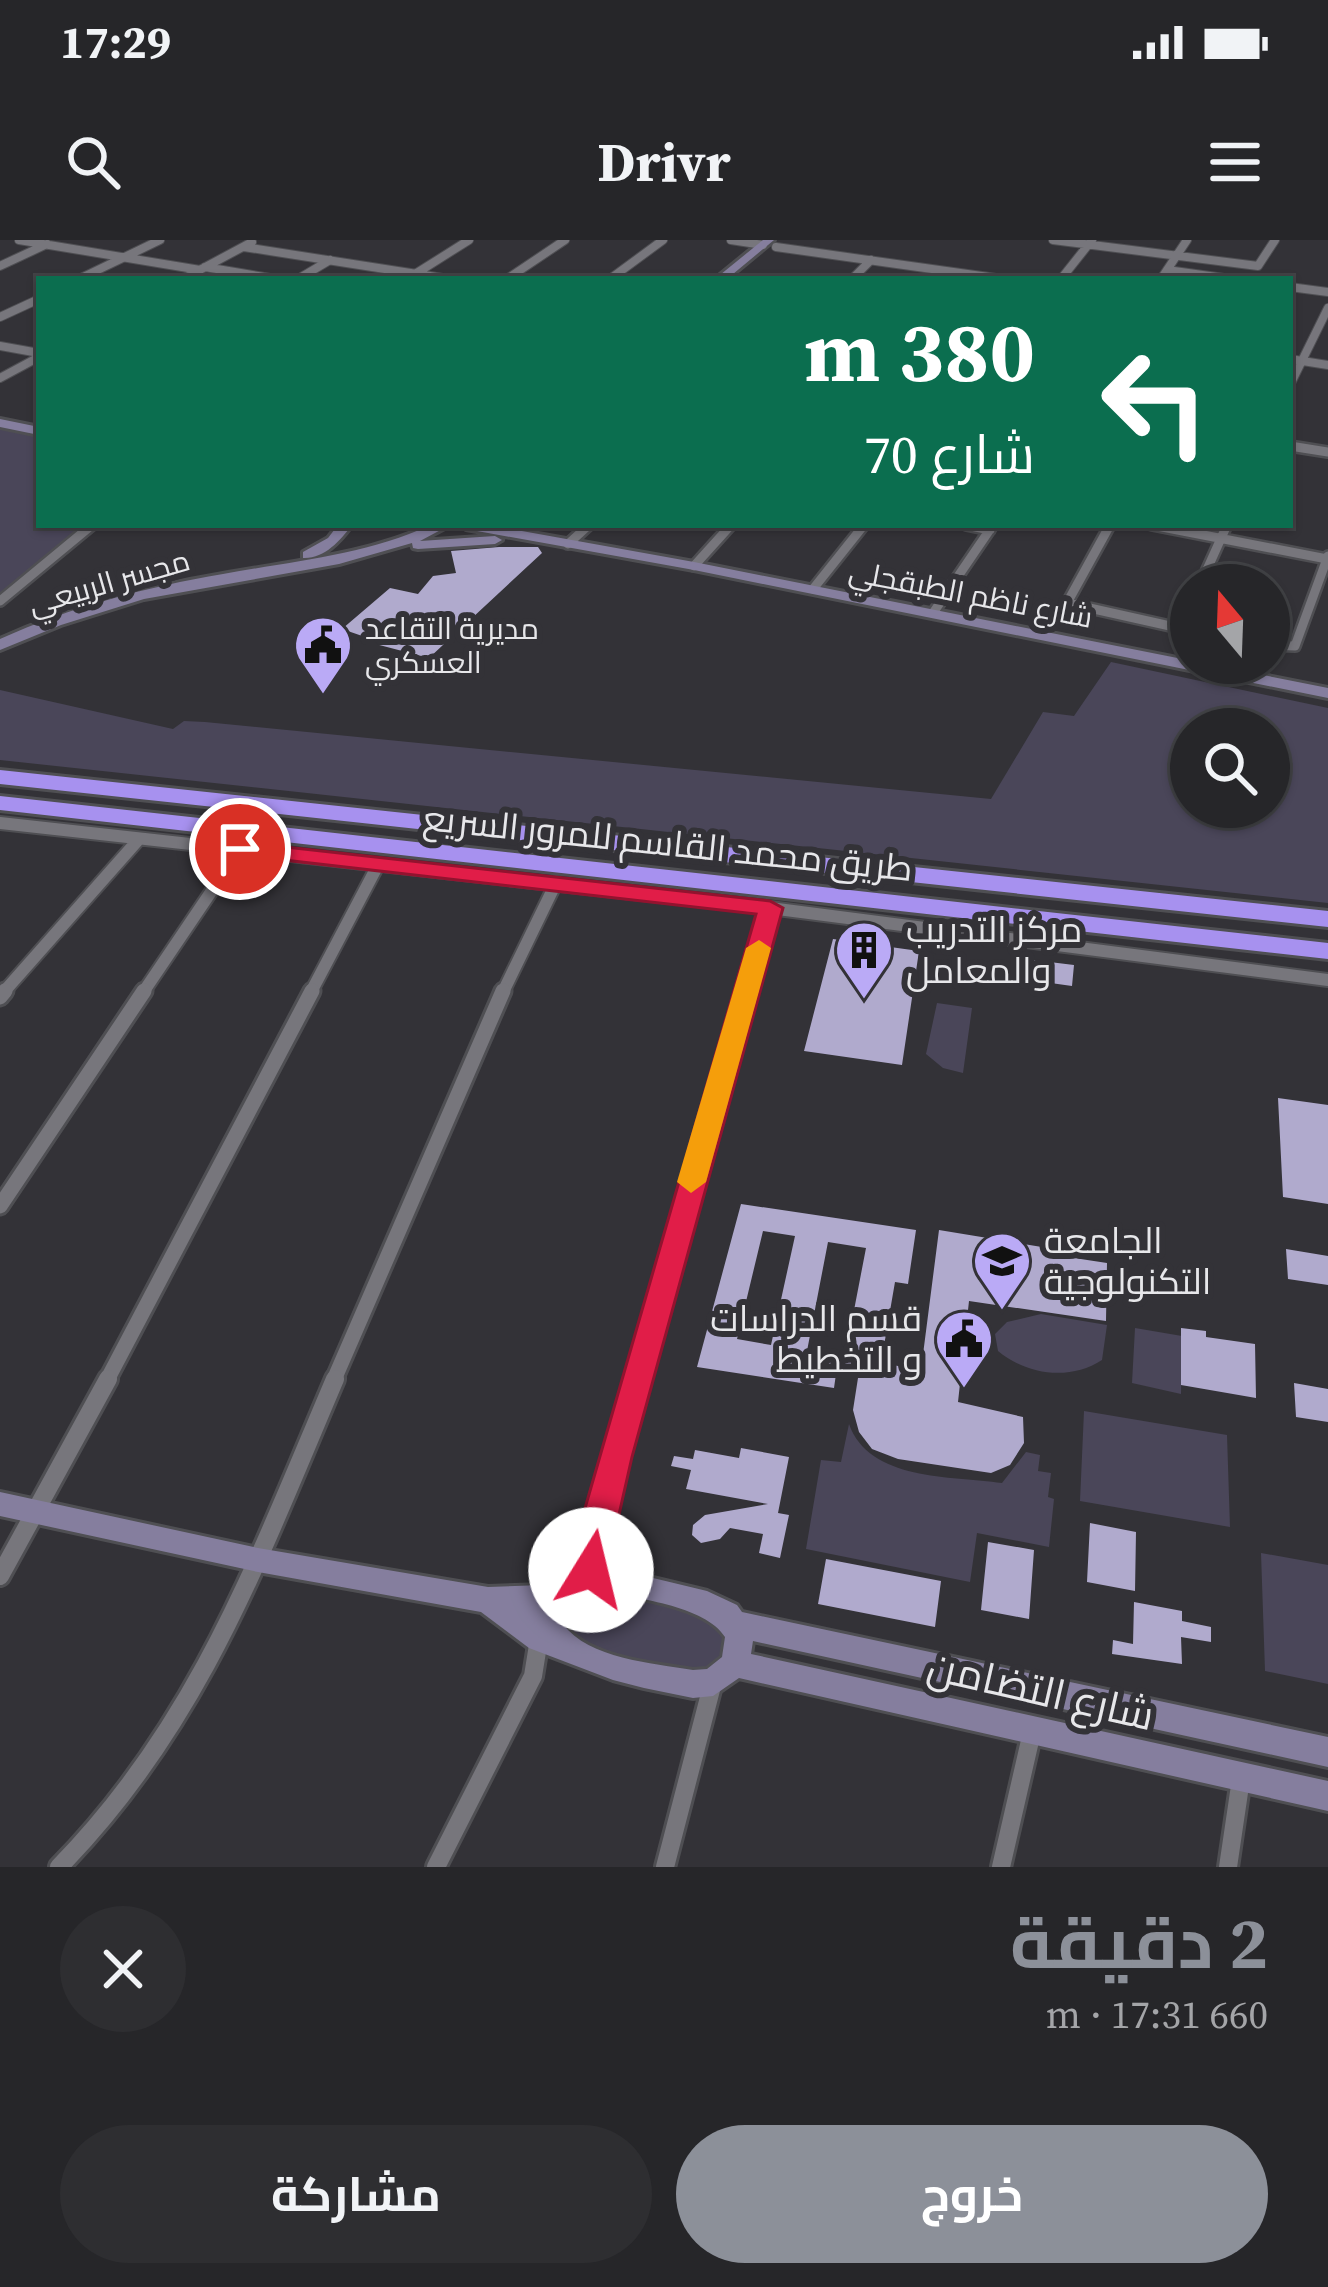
<!DOCTYPE html>
<html lang="ar">
<meta charset="utf-8">
<style>
body{margin:0;font-family:"Source Serif 4",Cairo,serif;background:#2e2e31;color:#f1f3f6;direction:rtl;height:100vh;display:flex;flex-direction:column;font-size:45px;white-space:nowrap}
*{box-sizing:border-box;margin:0}
p{font-size:39px;color:#a4a5a8}
.icon{flex:none;width:66px;height:66px;fill:none;stroke:currentColor;stroke-width:2;stroke-linecap:round;stroke-linejoin:round}
.map{position:relative;height:1627px;overflow:hidden;direction:ltr}
.details{display:flex;flex-direction:column;background:#262629;flex:1}
.details>*{flex:none}
.guide{position:absolute;left:36px;top:36px;width:1257px;height:252px;border-radius:0px;box-shadow:0 3px 9px #0004,0 0 0 3px #424346;direction:rtl;background:#0b6e4f;color:#fff;overflow:hidden}
.needle{width:78px;rotate:341deg}
.tools{position:absolute;left:1170px;top:324px;display:grid;gap:24px}
.tools a{display:grid;place-items:center;width:120px;height:120px;border-radius:50%;background:#262629;box-shadow:0 3px 9px #0004,0 0 0 3px #424346;font-size:60px}
.pin{position:absolute;display:grid;place-items:center;width:102px;height:102px;color:#fff;margin:-51px;border:6px solid #fff;border-radius:50%;box-shadow:0 3px 12px #0007}
.me{position:absolute;width:132px;margin:-66px;rotate:9deg;stroke-linejoin:round;filter:drop-shadow(0 0 9px #0008)}
.turn{display:flex;align-items:center;gap:42px;height:252px;padding:0 60px;font-size:54px}
.turn .icon{width:156px;height:156px;stroke-width:2.5}
.turn b{display:block;font-size:84px;line-height:102px}
.round{display:grid;place-items:center;flex:none;width:126px;height:126px;border-radius:63px;background:#2e2e31}
.head{display:flex;align-items:center;justify-content:space-between;height:204px;padding:0 60px}
h1{font-size:72px;font-weight:700;line-height:90px;color:#8c9099}
.primary-button{display:flex;gap:24px;margin-top:auto;padding:24px 60px}
.primary-button a{flex:1;height:138px;border-radius:72px;background:#8c9099;color:#fff;font-size:48px;font-weight:700;line-height:138px;text-align:center}
.primary-button a+a{background:#2e2e31;color:#f1f3f6}
.status{display:flex;justify-content:space-between;align-items:center;height:84px;padding:0 60px;background:#262629;direction:ltr}
.status svg{height:33px;fill:currentColor}
header{display:flex;justify-content:space-between;align-items:center;height:156px;padding:0 60px;background:#262629;font-size:54px;font-weight:700}
.map>svg:first-child{display:block}
.green{fill:#4a4659;fill-rule:evenodd}
.building{fill:#b0aacd;fill-rule:evenodd}
.lines{fill:none;stroke-linecap:round;stroke-linejoin:round}
.street-far4-casing{stroke:#4f4f53;stroke-width:10}
.street-far3-casing{stroke:#4f4f53;stroke-width:14}
.street-far2-casing{stroke:#4f4f53;stroke-width:16}
.street-far1-casing{stroke:#4f4f53;stroke-width:21}
.street-casing{stroke:#4f4f53;stroke-width:24}
.secondary-casing{stroke:#4f4f53;stroke-width:6}
.highway-casing{stroke:#4f4f53;stroke-width:6}
.street-far4{stroke:#77767c;stroke-width:8}
.street-far3{stroke:#77767c;stroke-width:9}
.street-far2{stroke:#77767c;stroke-width:12}
.street-far1{stroke:#77767c;stroke-width:15}
.street{stroke:#77767c;stroke-width:18}
.secondary{fill:#857e9e;fill-rule:evenodd}
.highway{fill:#a791ef;fill-rule:evenodd}
.route{fill:#e11d48;stroke:#92132f;stroke-width:3}
.slow{fill:#f59e0b}
.labels{text-anchor:middle;dominant-baseline:central;stroke-width:12;stroke-linejoin:round;paint-order:stroke}
.far-street-label{font-size:30px;fill:#e7e7ea;stroke:#333237}
.far-poi-label{font-size:30px;fill:#e7e7ea;stroke:#333237;text-anchor:start}
.street-label{font-size:36px;fill:#e7e7ea;stroke:#333237}
.poi-label{font-size:36px;fill:#e7e7ea;stroke:#333237;text-anchor:start}
.near-street-label{font-size:42px;fill:#e7e7ea;stroke:#333237}
</style>
<div class="status"><b>17:29</b><svg viewBox="0 0 49 12"><path d="M0 12V9h3v3zM5 12V6h3v6zM10 12V3h3v9zM15 12V0h3v12zM26 1h20v11H26zM47 4h2v5h-2z"/></svg></div>
<header><svg class="icon" aria-label="menu" viewBox="0 0 24 24"><path d="M4 6h16M4 12h16M4 18h16"/></svg>Drivr<svg class="icon" aria-label="search" viewBox="0 0 24 24"><circle cx="10" cy="10" r="6"/><path d="M15 15l6 6"/></svg></header>
<div class="map">
<svg width="1328" height="1627" viewBox="0 0 1328 1627">
<rect width="100%" height="100%" fill="#333237"/>
<path class="green" d="M0,189L39,197V285H85L0,353Z
M1111,422L1328,468V663L0,520V450L173,489L184,481L205,482L991,559L1043,472L1074,476ZM1191,489H1269V567H1191Z
M937,763L972,768L963,833L943,828L926,814Z
M1041,1074L1107,1085L1102,1120C1070,1141 1027,1135 998,1111L995,1094L1007,1082Z
M1135,1088L1182,1096L1181,1154L1132,1143Z
M1084,1171L1227,1195L1230,1287L1080,1261Z
M849,1184C869,1241 951,1236 1002,1243L1026,1212L1040,1215L1038,1231L1051,1233L1048,1257L1054,1259L1049,1307L977,1293L970,1342L806,1309L821,1220L841,1222Z
M1261,1313L1328,1325V1444L1265,1431Z
M608,1351L701,1372L723,1390L722,1413C715,1421 710,1427 699,1429C673,1433 593,1410 571,1394C559,1364 582,1353 608,1351Z"/>
<path class="building" d="M499,307H538L542,313L429,418L364,401L368,398L342,389L390,348L418,354L433,336L456,333L451,311Z
M833,699L919,711L902,825L804,811Z
M1025,719L1074,725L1072,746L1022,739Z
M1278,858L1328,865V964L1283,957Z
M741,964L916,990L908,1044L895,1042L881,1123L921,1130L939,990L1060,1010L1061,1016L1107,1023L1106,1081L969,1061L958,1162L1023,1177L1024,1203L1010,1225L991,1233L898,1219L872,1209L859,1192L853,1170L858,1138L836,1134L834,1148L697,1127ZM763,991L795,996L771,1105L737,1099ZM828,1002L866,1008L845,1117L807,1111Z
M1286,1009L1328,1016V1045L1288,1039Z
M1181,1088L1206,1091V1097L1255,1104L1256,1158L1181,1145Z
M1294,1143L1328,1149V1182L1296,1177Z
M741,1208L789,1217L778,1273L789,1275L780,1318L759,1313L763,1294L730,1288L720,1299L701,1303L692,1295L693,1285L705,1275L768,1264L686,1249L691,1230L671,1226L674,1216L693,1219L695,1210L739,1218Z
M1090,1283L1136,1292L1135,1351L1087,1342Z
M988,1302L1034,1310L1029,1379L981,1370Z
M826,1319L941,1341L935,1387L818,1364Z
M1134,1362L1182,1371V1381L1211,1387V1402L1181,1397L1182,1424L1112,1414L1113,1400L1133,1404Z"/>
<g class="lines">
<g class="street-far4-casing">
<path id="street-far4" d="M19,0L200,30
M731,0L763,5
M1053,0L1258,26L1275,0
M244,7L449,39
M776,7L1003,39
M0,26L47,4
M205,27L276,39
M1167,30L1231,39
M412,36L469,0
M79,39L160,0
M183,39L252,2
M298,39L330,20
M507,39L565,0
M610,39L663,0
M852,39L871,20
M1061,39L1092,0
M1161,39L1187,0
M1290,47L1328,52
M0,77L39,59
M0,106L39,113
M1290,119L1328,125
M0,138L39,117
M1290,145L1328,68"/>
</g>
<g class="street-far3-casing">
<path id="street-far3" d="M1290,206L1328,212
M966,285L990,290
M1110,285L1067,363L1179,388
M1152,285L1327,319
M568,304L589,285
M694,326L731,285
M1200,345L1227,285
M813,349L864,285
M0,361L92,285
M1191,363L1179,388L1191,390
M933,373L993,285
M1269,405L1295,406L1328,316"/>
</g>
<g class="street-far2-casing">
<path id="street-far2" d="M0,583L770,668L1328,740
M2,754L139,599
M142,754L240,609
M310,754L378,625
M502,754L556,643
M746,754L770,668"/>
</g>
<g class="street-far1-casing">
<path id="street-far1" d="M0,757L5,751
M0,966L144,751
M106,1142L312,751
M333,1142L503,751
M636,1142L746,751"/>
</g>
<g class="street-casing">
<path id="street" d="M0,1336L108,1139
M597,1341L591,1310L637,1139
M59,1627C199,1484 258,1319 335,1139
M436,1627L533,1436L539,1399
M665,1627L713,1442
M1001,1627L1032,1492
M1228,1627L1241,1539"/>
</g>
<g class="secondary-casing">
<path id="secondary" d="M763,0H774L727,39H715Z
M0,179L39,187V195L0,187Z
M338,285H352C340,301 324,319 303,318V312L328,298Z
M431,285H450L420,301L495,296L502,300L495,304L418,309L413,308L412,303L339,324L144,359L61,385L0,410V399C71,367 146,347 223,334C294,321 365,315 431,285Z
M459,285H489L694,322L1328,448V458L694,330L466,289Z
M0,1252L258,1308L488,1347L542,1345L576,1332L597,1329L624,1331L707,1351L737,1365L742,1372L1328,1497V1527L753,1401L751,1414L1328,1541V1571L739,1438L713,1456L693,1458L644,1448L613,1440L529,1408L481,1372L258,1332L0,1276ZM597,1353C632,1356 706,1366 725,1397L722,1417L707,1429L693,1430C652,1423 589,1419 563,1384C566,1365 580,1359 597,1353Z"/>
</g>
<g class="highway-casing">
<path id="highway" d="M0,530L1328,671V687L0,544Z
M0,556L1328,703V719L0,570Z"/>
</g>
<use href="#street-far4" class="street-far4"/>
<use href="#street-far3" class="street-far3"/>
<use href="#street-far2" class="street-far2"/>
<use href="#street-far1" class="street-far1"/>
<use href="#street" class="street"/>
<use href="#secondary" class="secondary"/>
<use href="#highway" class="highway"/>
</g>
<path class="route" d="M240,602L770,661L783,668L632,1217L604,1341L591,1346L579,1341L573,1310L756,674L231,614V604Z"/>
<path class="slow" d="M759,700L771,708L706,942L691,953L677,942L746,708Z"/>
<defs>
<g id="civic-pin" transform="scale(3)"><path d="M0 17L-7.5 6A9.5 9.5 0 1 1 7.5 6Z" fill="#baaaf6" stroke="#333237"/><path d="M-.6-6.5H3V-4.5H.6V-3L4-1V1h2V6H-6V1h2V-1L-.6-3ZM-1.2 2.5V6h2.4V2.5Z" fill="#111"/></g>
<g id="building-pin" transform="scale(3)"><path d="M0 17L-7.5 6A9.5 9.5 0 1 1 7.5 6Z" fill="#baaaf6" stroke="#333237"/><path d="M-4-6H4V6H1V3H-1V6H-4ZM-2.5-4.3h1.7v1.8h-1.7ZM.8-4.3h1.7v1.8H.8ZM-2.5-1h1.7V.8h-1.7ZM.8-1h1.7V.8H.8Z" fill="#111"/></g>
<g id="university-pin" transform="scale(3)"><path d="M0 17L-7.5 6A9.5 9.5 0 1 1 7.5 6Z" fill="#baaaf6" stroke="#333237"/><path d="M0-5L7-2L0 1L-7-2ZM-4 1L0 2.5L4 1V4Q0 6-4 4Z" fill="#111"/></g>
</defs>
<g fill-rule="evenodd">
<use href="#civic-pin" x="323" y="405"/>
<use href="#building-pin" x="864" y="710"/>
<use href="#university-pin" x="1002" y="1021"/>
<use href="#civic-pin" x="964" y="1099"/>
</g>
<g class="labels">
<g class="far-street-label">
<text transform="translate(109 342) rotate(-16)">مجسر الربيعي</text>
<text transform="translate(971 354) rotate(11)">شارع ناظم الطبقجلي</text>
</g>
<g class="far-poi-label">
<text x="365" y="388">مديرية التقاعد<tspan x="365" dy="34">العسكري</tspan></text>
</g>
<g class="street-label">
<text transform="translate(668 603) rotate(6)">طريق محمد القاسم للمرور السريع</text>
</g>
<g class="poi-label">
<text x="906" y="689">مركز التدريب<tspan x="906" dy="41">والمعامل</tspan></text>
<text x="1044" y="1000">الجامعة<tspan x="1044" dy="41">التكنولوجية</tspan></text>
<text x="922" y="1078" text-anchor="end">قسم الدراسات<tspan x="922" dy="41">و التخطيط</tspan></text>
</g>
<g class="near-street-label">
<text transform="translate(1041 1450) rotate(13)">شارع التضامن</text>
</g>
</g>
</svg>
<div class="tools">
<a><svg class="needle" viewBox="-14 -14 28 28"><path d="M0-13l5 13h-10z" fill="#e53935"/><path d="M0 13l5-13h-10z" fill="#a4a5a8"/></svg></a>
<a><svg class="icon" aria-label="search" viewBox="0 0 24 24"><circle cx="10" cy="10" r="6"/><path d="M15 15l6 6"/></svg></a>
</div>
<div class="pin" style="left:240px;top:609px;background:#d93025"><svg class="icon" aria-label="arrive" viewBox="0 0 24 24"><path d="M6 21V4h12l-3 4 3 4H6"/></svg></div>
<svg class="me" style="left:591px;top:1330px" viewBox="-20 -20 40 40"><circle r="19" fill="#fff"/><path d="M0-13L10 11 0 6-10 11z" fill="#e11d48"/></svg>
<div class="guide">
<div class="turn"><svg class="icon" aria-label="left" viewBox="0 0 24 24"><path d="M17 20v-9H6M10 6l-5 5 5 5"/></svg><div><b>380 m</b>شارع 70</div></div>
</div>
</div>
<section class="details">
<div class="head"><div><h1>2 دقيقة</h1><p>660 m · 17:31</p></div><a class="round"><svg class="icon" aria-label="close" viewBox="0 0 24 24"><path d="M6 6l12 12M18 6L6 18"/></svg></a></div>
<div class="primary-button"><a>خروج</a><a>مشاركة</a></div>
</section>
